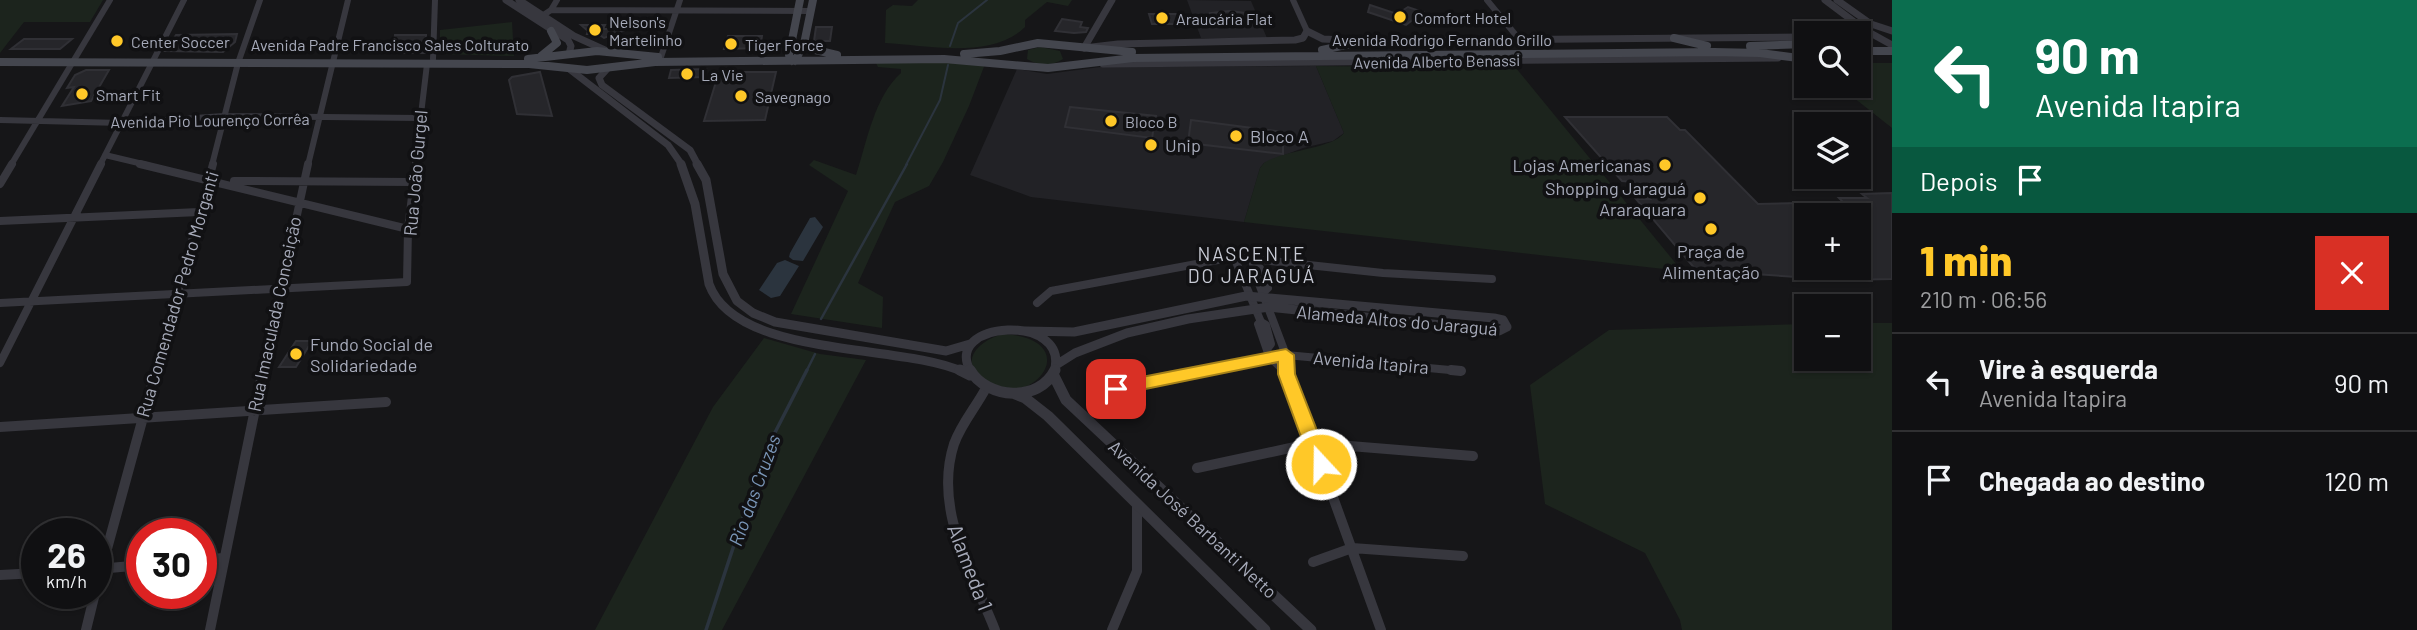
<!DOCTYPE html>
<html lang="pt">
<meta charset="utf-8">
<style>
body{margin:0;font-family:Barlow,sans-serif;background:#19191b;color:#f1f3f6;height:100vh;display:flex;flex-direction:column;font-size:26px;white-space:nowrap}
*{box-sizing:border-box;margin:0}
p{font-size:23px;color:#9c9d9f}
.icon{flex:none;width:38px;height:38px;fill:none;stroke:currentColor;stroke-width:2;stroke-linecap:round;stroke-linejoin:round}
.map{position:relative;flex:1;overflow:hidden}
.drawer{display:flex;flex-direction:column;background:#101012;width:525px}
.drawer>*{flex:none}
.hud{background:#0b6e4f;color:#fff;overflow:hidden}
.fabs{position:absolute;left:1794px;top:21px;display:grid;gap:14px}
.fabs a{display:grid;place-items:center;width:77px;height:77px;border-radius:0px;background:#101012;box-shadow:0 2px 5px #0004,0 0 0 2px #303032;font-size:35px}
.speed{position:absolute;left:21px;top:518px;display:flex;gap:14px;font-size:35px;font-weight:700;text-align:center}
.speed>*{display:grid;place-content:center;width:91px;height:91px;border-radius:50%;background:#101012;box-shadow:0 2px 5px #0004,0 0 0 2px #303032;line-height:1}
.speed small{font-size:18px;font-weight:400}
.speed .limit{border:10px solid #d22;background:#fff;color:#111}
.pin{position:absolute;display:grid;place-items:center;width:60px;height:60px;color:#fff;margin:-30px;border-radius:14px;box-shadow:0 4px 10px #0006}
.me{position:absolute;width:77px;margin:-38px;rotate:339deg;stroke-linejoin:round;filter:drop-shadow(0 0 5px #0008)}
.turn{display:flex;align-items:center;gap:24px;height:147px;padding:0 28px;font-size:32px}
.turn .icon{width:91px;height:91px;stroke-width:2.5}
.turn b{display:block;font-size:49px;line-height:60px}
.then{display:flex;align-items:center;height:66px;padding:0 28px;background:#0003;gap:14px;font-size:26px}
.round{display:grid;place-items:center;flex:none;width:74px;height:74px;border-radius:0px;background:#19191b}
.headline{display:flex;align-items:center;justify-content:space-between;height:119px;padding:0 28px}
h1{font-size:42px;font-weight:800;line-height:52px;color:#ffc828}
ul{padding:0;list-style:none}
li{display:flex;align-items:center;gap:21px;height:98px;padding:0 28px;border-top:2px solid #303032}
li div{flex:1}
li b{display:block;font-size:26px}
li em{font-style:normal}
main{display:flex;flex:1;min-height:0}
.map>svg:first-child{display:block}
.built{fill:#222226}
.green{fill:#1c241d}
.water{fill:#2b343e}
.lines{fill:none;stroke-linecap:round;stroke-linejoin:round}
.stream-far2{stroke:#2b343e;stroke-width:2}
.stream-far1{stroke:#2b343e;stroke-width:2.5}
.stream{stroke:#2b343e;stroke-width:3.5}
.building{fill:#26262a;stroke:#303035;stroke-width:2;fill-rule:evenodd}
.minor-far2{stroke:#37373e;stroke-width:6}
.minor-far1{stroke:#37373e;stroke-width:8}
.minor{stroke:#37373e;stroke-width:10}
.tertiary-far2{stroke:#37373e;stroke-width:7}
.tertiary-far1{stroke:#37373e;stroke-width:9}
.tertiary{stroke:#37373e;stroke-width:11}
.secondary{stroke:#44464e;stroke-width:8}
.route{fill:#ffc828;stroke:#a6821a;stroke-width:2}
.poi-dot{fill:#ffc828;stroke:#111113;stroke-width:2.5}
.labels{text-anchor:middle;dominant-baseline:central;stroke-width:7;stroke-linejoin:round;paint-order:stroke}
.far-poi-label{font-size:16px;fill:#a7abba;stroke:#111113;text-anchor:start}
.far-street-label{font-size:16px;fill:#a7abba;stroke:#111113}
.poi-label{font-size:18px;fill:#a7abba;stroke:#111113;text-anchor:start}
.street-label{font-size:18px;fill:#a7abba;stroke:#111113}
.neighbourhood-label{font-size:19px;letter-spacing:2px;fill:#c8cbd5;stroke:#111113}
.water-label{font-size:19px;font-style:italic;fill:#7a96b8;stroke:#111113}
.near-street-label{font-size:21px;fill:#a7abba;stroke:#111113}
</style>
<main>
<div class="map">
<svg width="1892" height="630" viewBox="0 0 1892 630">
<rect width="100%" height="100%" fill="#161618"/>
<path class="built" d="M1187,0L1251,1L1267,38H1201Z
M1316,66L1344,133L1333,141L1303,148L1264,163L1260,168L1244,222L1031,197L970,175L1017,69L1047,74L1100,67Z"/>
<path class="green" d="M0,0H103L90,22H24L0,53Z
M918,0H1072L1068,6L1047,2L1025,20V27C992,60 926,45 885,43L886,10L893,5L912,6Z
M512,22L514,56L440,54V30Z
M1040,47L1060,51L1063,59C1053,66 1038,66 1027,59L1028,50Z
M922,62L985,64L969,106L943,162L929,186L895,202L858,283L883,297L882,328L791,314L848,191L809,165L814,160L856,175C867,142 874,97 901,73V69L878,67L876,63Z
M1859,63H1892V128L1839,86H1858Z
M1316,66L1516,68L1682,271L1244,222L1260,168L1264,163C1283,150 1332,149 1344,133Z
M1859,323H1892V630H1682L1680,620L1645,553L1545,504L1530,385L1609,330L1806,324V359H1858Z
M1003,334C1091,339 1028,419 981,378C958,358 983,339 1003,334Z
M764,338L820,354L866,360L722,630H595L713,407Z"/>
<path class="water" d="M815,217L823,227L803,261L793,260L789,257L790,253L810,218Z
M785,260L799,266L780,296L771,298L759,290L777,263Z"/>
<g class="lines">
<path class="stream-far2" d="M950,46L958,23L987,0
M906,165L940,100L948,65"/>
<path class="stream-far1" d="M821,319L907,164
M806,372L815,354"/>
<path class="stream" d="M706,630L764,454L807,370"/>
</g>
<path class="building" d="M1370,5L1397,14L1408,7L1423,12L1406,25L1368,12Z
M1230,11L1245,13L1249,23H1214L1210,13Z
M1149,14H1176L1180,24H1152Z
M1062,19L1082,22L1080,27L1088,28L1086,32L1074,33L1055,31Z
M581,25H605L603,29H628L604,38L598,34H587L588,31Z
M816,27H832L830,41H814Z
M237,34L235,42L223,52L165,51L176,35Z
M395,35H426V53H393Z
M728,36H762L760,48L724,49Z
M24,39H72L60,49H11Z
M706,69L704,77L669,78L671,70Z
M86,70H109L91,101L62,106L74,87L67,88L75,75Z
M540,72L552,116L517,114L509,80L512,77Z
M719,72H776L765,120L704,121Z
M1070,107L1156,116L1152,138L1065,127Z
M1565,117H1667L1680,130H1685L1758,204L1843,202L1839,198H1867L1862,194L1892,193V279L1841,280L1696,270L1636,199H1650L1634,182L1622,181ZM1806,215H1858V268H1806Z
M1191,120L1283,132V154L1188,143Z
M296,341H312L296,367H279Z"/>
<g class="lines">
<path class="minor-far2" d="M1293,0L1307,31
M1487,0L1519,39
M551,10L811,11
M542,16L551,10L557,0
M661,57L680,0
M433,59L435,0
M0,120L122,123L224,116L419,118
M105,155L147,165
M11,165L110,0
M100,165L184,0
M212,165L238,63L260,0
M308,165L348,0
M415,165L427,64"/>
<path class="minor-far1" d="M140,164L408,229
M234,181L413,182
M0,184L12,164
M0,221L199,212
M1234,257L1261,322L1258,324L1269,356L1285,372
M1253,258V268L1286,355L1287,372
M1255,264L1260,268L1268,288L1263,293
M0,303L407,282L408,229L416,164
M1037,303L1051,291L1234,257L1383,273L1492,279
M1261,322L1266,325L1271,344L1267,349
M0,363L101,164
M156,372L213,164
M263,372L308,164
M1202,372L1286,355L1461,371"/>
<path class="minor" d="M1283,370L1287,374
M1287,370L1381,630
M1451,370L1461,371
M986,388C976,407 961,424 954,444C933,509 972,572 995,630
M1116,389L1211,370
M0,427L386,402
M1197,468L1313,443L1473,456
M201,560L223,558
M1313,562L1352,548L1463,556
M99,569L142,565
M0,575L37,573
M96,589L156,370
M86,630L95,593
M210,630L263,370
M1112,630L1137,571V506"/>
<path class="tertiary-far2" d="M506,0L568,40L571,46L569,54
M519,0L574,36L607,51
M1825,0L1865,30L1892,45
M1837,0L1871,24L1892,31
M1092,47L1118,44L1295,40L1303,38L1307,31L1323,39L1365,41L1806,37
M1084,48L1112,0
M1103,64L1778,58
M568,68L668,145L682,165
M608,68L599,78L602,85L690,150L698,165"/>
<path class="tertiary-far1" d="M681,164L695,204L709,284C736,359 902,343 963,372
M697,164L706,180L723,274L737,301L753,313L775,322L946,351L970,344
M1026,331L1074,332L1246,296L1494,318L1503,320L1507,327L1499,331L1269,307L1188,319L1127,333L1075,353L1056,365
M971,372C940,320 1072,312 1054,372"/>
<path class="tertiary" d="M960,370L970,375
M970,370C987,399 1039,403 1055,370
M1053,374L1066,400L1311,630
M1015,394L1025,398L1048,416L1265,630"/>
<path class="secondary" d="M1674,38L1707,46
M1858,40L1864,36
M804,44L811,49L837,55
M1750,46L1806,44
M1322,50L1365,41
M1858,51H1892
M964,54L1000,51L1038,43L1132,52
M541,56L557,43L551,31
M528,59L597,51L658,57
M792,61L789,55L800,0
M795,61L804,44L813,0
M0,62L529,64L587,70L655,62L944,59L1048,68L1133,58L1714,52L1760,53L1806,59"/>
</g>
<path class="route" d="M1286,349L1294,355L1295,374L1330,464L1327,469L1321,471L1314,469L1311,464L1278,374V362L1116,395L1110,393L1108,389L1110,384L1116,382Z"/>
<g class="poi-dot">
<circle cx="1400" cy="17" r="7"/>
<circle cx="1162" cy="18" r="7"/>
<circle cx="595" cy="30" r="7"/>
<circle cx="117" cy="41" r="7"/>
<circle cx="731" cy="44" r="7"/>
<circle cx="687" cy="74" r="7"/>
<circle cx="82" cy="94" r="7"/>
<circle cx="741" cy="96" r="7"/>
<circle cx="1111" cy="121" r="7"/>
<circle cx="1236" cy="136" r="7"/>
<circle cx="1151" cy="145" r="7"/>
<circle cx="1665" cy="165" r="7"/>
<circle cx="1700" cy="198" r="7"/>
<circle cx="1711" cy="229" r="7"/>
<circle cx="296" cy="354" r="7"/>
</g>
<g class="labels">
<g class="far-poi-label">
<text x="1414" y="17">Comfort Hotel</text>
<text x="1176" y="18">Araucária Flat</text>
<text x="609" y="21">Nelson's<tspan x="609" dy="18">Martelinho</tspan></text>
<text x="131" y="41">Center Soccer</text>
<text x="745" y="44">Tiger Force</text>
<text x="701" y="74">La Vie</text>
<text x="96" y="94">Smart Fit</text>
<text x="755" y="96">Savegnago</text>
<text x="1125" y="121">Bloco B</text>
</g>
<g class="far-street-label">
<text x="1442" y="39">Avenida Rodrigo Fernando Grillo</text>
<text x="390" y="44">Avenida Padre Francisco Sales Colturato</text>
<text transform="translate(1437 61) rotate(-1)">Avenida Alberto Benassi</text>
<text transform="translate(210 120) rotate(-1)">Avenida Pio Lourenço Corrêa</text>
</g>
<g class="poi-label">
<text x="1250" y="136">Bloco A</text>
<text x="1165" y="145">Unip</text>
<text x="1651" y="165" text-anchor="end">Lojas Americanas</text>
<text x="1686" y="188" text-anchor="end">Shopping Jaraguá<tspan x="1686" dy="21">Araraquara</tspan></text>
<text x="1711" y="251" text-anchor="middle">Praça de<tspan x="1711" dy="21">Alimentação</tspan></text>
<text x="310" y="344">Fundo Social de<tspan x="310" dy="21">Solidariedade</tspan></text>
</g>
<g class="street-label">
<text transform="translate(415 173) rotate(-85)">Rua João Gurgel</text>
<text transform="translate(177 294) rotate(-74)">Rua Comendador Pedro Morganti</text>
<text transform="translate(274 314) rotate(-78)">Rua Imaculada Conceição</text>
<text transform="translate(1397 320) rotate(5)">Alameda Altos do Jaraguá</text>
<text transform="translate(1371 362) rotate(5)">Avenida Itapira</text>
<text transform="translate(1193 519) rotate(43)">Avenida José Barbanti Netto</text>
</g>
<g class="neighbourhood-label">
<text x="1252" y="253">NASCENTE<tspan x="1252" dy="22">DO JARAGUÁ</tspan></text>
</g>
<g class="water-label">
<text transform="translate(754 490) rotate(-70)">Rio das Cruzes</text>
</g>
<g class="near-street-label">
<text transform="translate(971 567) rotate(69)">Alameda 1</text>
</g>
</g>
</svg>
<div class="fabs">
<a><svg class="icon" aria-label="search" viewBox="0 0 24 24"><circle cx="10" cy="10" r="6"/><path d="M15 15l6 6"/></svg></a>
<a><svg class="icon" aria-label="layers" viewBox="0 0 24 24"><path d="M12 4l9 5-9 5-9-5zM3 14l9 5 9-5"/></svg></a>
<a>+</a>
<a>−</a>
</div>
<div class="speed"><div>26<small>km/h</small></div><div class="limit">30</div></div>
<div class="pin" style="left:1116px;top:389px;background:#d93025"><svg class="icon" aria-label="arrive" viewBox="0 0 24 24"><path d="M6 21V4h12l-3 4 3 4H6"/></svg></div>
<svg class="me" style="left:1321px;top:464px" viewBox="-20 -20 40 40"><circle r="17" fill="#ffc828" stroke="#fff" stroke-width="3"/><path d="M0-11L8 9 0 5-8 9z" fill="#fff"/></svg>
</div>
<section class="drawer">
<div class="hud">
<div class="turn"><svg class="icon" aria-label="left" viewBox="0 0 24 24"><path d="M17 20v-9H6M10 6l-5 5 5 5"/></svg><div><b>90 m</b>Avenida Itapira</div></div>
<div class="then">Depois<svg class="icon" aria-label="arrive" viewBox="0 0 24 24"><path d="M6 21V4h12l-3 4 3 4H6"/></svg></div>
</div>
<div class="headline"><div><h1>1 min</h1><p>210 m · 06:56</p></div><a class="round" style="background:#d93025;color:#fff"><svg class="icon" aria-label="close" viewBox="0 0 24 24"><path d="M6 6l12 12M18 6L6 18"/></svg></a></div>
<ul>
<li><svg class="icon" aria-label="left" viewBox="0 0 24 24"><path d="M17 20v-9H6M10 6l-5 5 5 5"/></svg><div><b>Vire à esquerda</b><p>Avenida Itapira</p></div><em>90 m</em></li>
<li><svg class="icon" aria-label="arrive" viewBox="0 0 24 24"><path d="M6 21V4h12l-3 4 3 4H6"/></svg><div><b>Chegada ao destino</b></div><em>120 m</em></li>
</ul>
</section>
</main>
